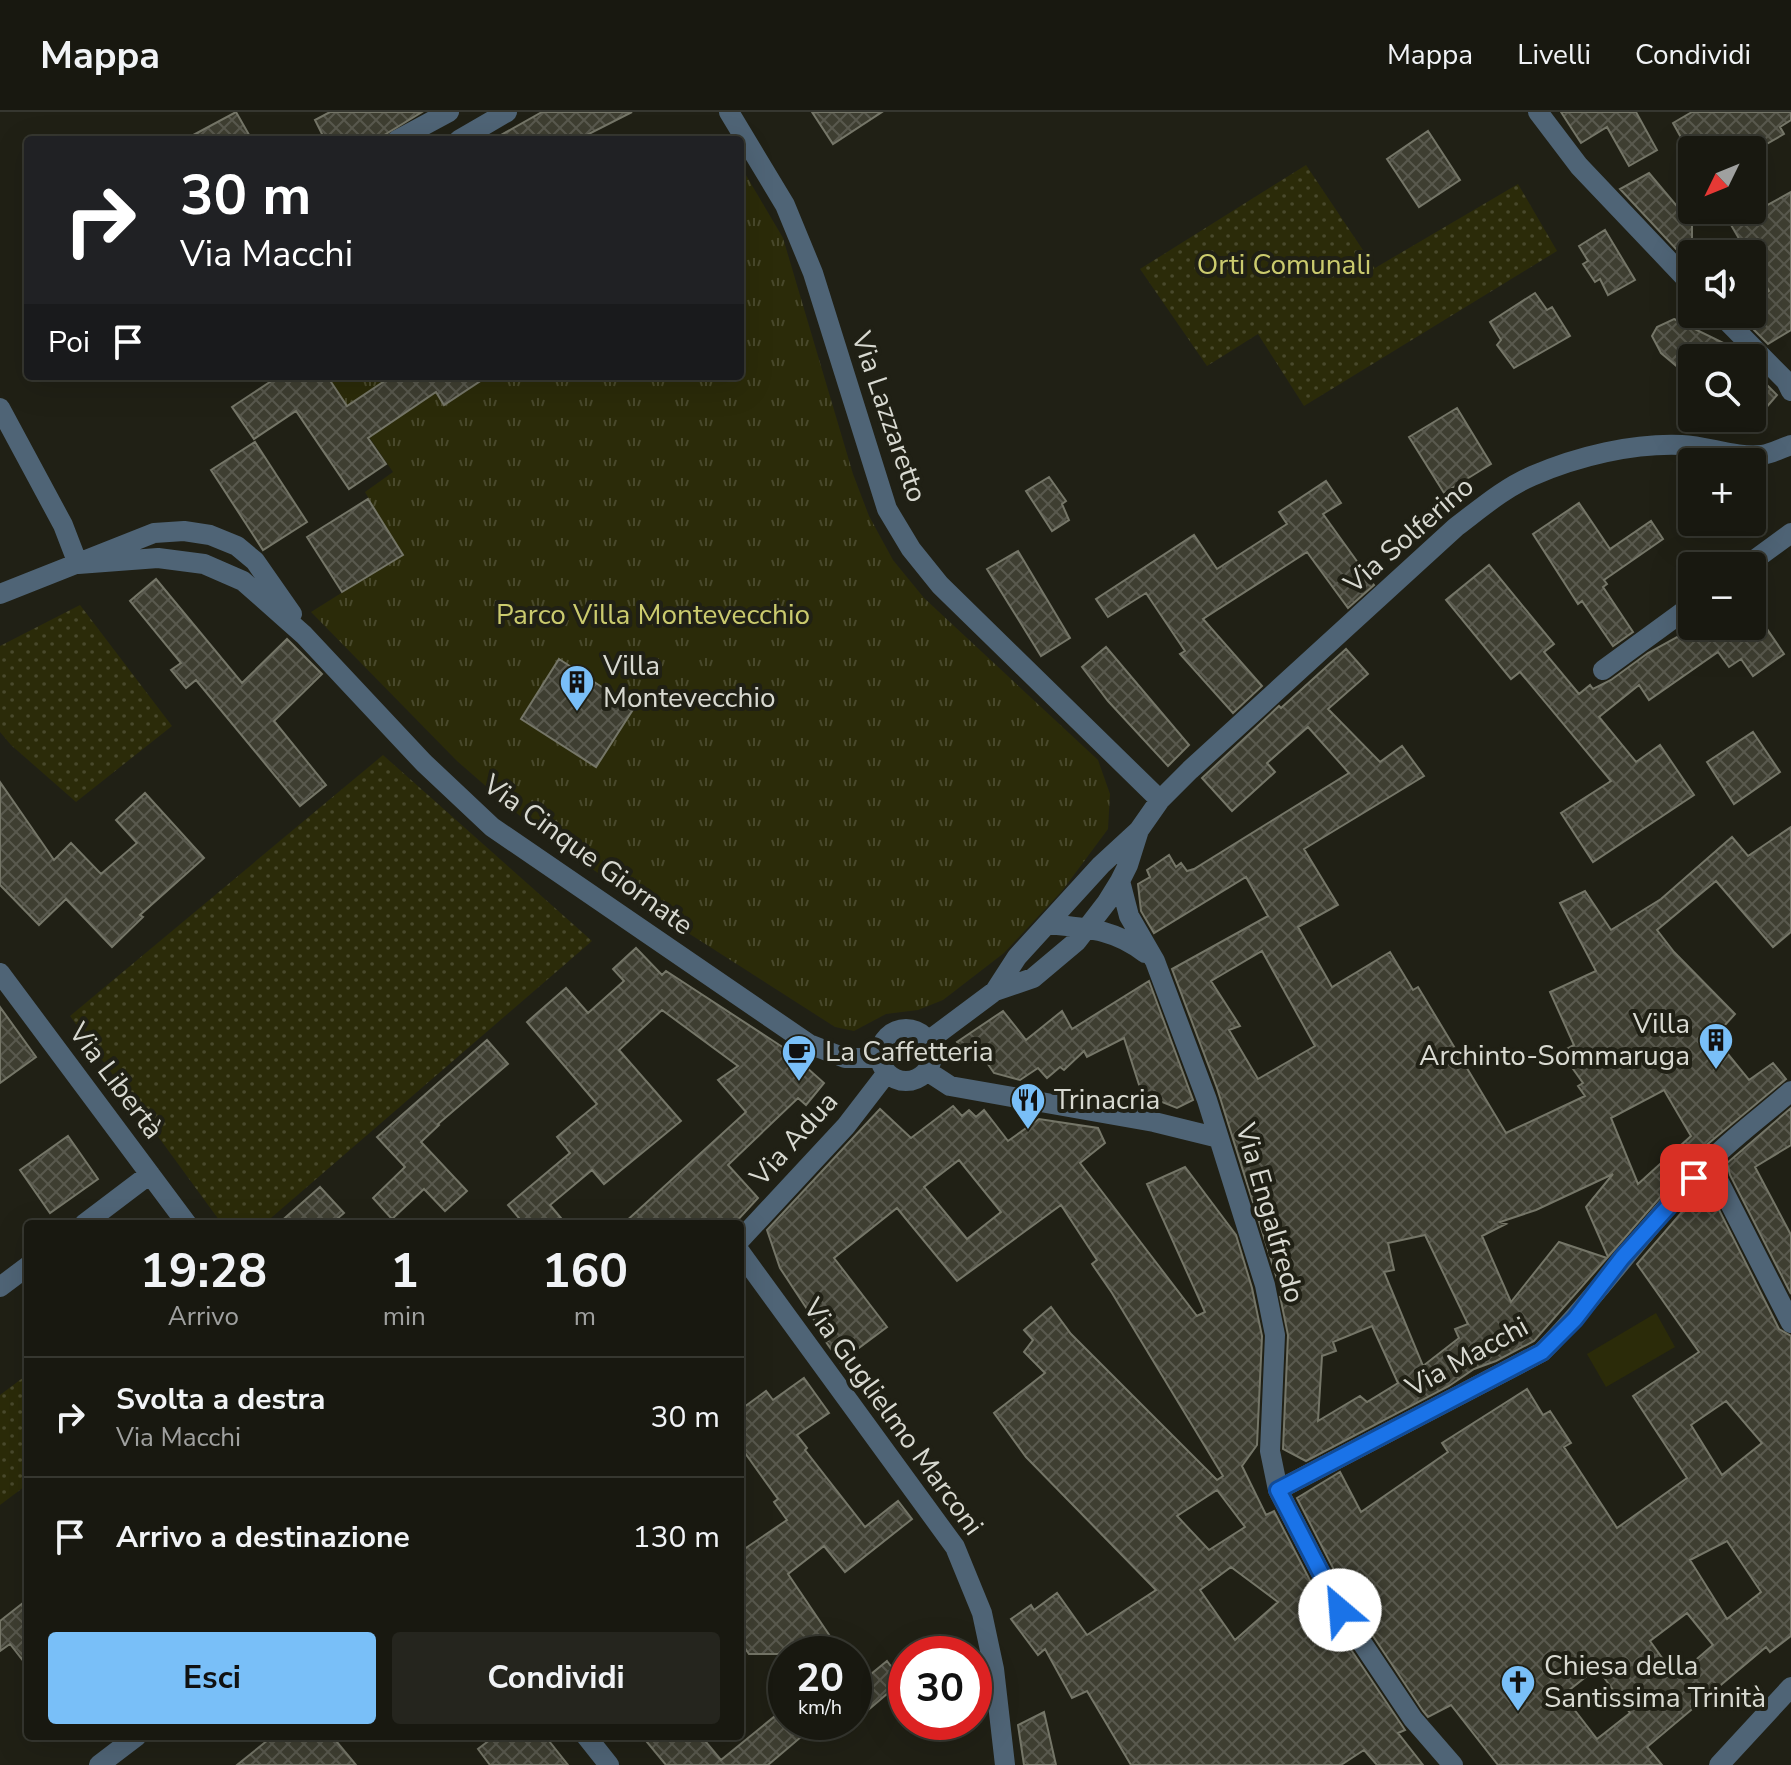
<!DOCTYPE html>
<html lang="it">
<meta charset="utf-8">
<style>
body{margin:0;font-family:"Nunito Sans",sans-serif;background:#25251e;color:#f1f3f6;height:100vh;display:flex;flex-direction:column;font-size:30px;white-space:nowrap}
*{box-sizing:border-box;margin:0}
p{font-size:26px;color:#9fa09f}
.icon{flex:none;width:44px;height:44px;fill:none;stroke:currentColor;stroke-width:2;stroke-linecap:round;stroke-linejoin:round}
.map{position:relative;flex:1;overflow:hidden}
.side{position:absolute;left:24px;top:1108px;width:720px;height:520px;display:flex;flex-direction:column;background:#181810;border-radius:8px;box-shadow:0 8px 32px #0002,0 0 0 2px #363730}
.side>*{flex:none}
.guide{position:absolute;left:24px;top:24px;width:720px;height:244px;border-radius:8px;box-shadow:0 8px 32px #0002,0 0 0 2px #363730;background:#202124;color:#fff;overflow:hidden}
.needle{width:52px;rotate:227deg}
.controls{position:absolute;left:1678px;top:24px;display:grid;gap:16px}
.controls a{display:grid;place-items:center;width:88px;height:88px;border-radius:8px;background:#181810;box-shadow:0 8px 32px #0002,0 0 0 2px #363730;font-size:40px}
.speed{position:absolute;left:768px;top:1524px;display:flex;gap:16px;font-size:40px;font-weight:700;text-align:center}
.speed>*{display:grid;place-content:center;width:104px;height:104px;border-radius:50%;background:#181810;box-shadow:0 8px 32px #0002,0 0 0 2px #363730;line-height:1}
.speed small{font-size:20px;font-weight:400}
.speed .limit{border:12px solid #d22;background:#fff;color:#111}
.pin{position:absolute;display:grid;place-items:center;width:68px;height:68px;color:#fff;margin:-34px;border-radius:16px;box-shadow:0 4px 12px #0006}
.me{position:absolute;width:88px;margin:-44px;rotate:333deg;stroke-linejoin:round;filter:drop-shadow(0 0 6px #0008)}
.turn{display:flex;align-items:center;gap:28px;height:168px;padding:0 24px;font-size:36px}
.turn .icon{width:104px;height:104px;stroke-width:2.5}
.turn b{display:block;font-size:56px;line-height:68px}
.then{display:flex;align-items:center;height:76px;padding:0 24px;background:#0003;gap:16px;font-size:30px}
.eta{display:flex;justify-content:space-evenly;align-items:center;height:136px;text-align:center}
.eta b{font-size:48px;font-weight:700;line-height:56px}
.button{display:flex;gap:16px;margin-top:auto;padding:16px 24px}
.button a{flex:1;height:92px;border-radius:8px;background:#79bff8;color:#111;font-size:32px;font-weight:700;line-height:92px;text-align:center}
.button a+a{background:#25251e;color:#f1f3f6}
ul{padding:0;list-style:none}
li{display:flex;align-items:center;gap:24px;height:120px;padding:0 24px;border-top:2px solid #363730}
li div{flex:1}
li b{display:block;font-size:30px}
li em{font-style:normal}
header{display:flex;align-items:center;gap:48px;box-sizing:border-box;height:112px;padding:0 40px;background:#181810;border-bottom:2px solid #363730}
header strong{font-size:38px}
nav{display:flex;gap:44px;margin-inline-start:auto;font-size:28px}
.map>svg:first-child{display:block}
.grass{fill:url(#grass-dots)}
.park{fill:url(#park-tufts)}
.pitch{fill:#2b2b09}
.building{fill:url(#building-cross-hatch);stroke:#757668;stroke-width:2;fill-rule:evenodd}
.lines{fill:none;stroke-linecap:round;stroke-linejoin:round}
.minor{stroke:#4f6476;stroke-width:20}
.route-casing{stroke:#114b97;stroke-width:20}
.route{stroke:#1a73e8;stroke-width:14}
.labels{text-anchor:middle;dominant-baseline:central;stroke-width:8;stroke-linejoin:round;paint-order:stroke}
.park-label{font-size:28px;fill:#cbcb6e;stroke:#202015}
.street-label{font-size:28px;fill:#d8d9d1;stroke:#202015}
.poi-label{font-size:28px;fill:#d8d9d1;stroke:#202015;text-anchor:start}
</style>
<header>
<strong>Mappa</strong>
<nav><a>Mappa</a><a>Livelli</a><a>Condividi</a></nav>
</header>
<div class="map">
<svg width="1791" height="1653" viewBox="0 0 1791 1653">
<defs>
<pattern id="grass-dots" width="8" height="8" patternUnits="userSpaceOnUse" patternTransform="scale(2)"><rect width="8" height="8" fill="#2b2b09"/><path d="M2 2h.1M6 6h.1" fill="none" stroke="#49492c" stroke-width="1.8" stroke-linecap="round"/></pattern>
<pattern id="park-tufts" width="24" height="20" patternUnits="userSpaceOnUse" patternTransform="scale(2)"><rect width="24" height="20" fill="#2b2b09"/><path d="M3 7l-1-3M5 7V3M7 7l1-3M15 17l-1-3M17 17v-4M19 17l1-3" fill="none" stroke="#49492c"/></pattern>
<pattern id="building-cross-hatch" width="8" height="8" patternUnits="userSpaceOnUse" patternTransform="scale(2)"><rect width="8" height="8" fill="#3e3e31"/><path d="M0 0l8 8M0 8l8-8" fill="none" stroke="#59594e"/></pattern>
</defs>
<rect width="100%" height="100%" fill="#202015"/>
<path class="grass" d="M1306,53L1375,156L1518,72L1557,139L1304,294L1258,222L1207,254L1140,157Z
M80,493L172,614L76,690L11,633L0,620V534Z
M383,643L592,829L264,1112H222L70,904Z
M28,1262V1372L0,1393V1283Z"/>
<path class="park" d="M740,53L783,126L853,362L869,404L893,448L924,486L1098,648L1110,682L1108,717L1062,779L1004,841L943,888L918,898L886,902L854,919L835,915L660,803L542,723L457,649L311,500L402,443L365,380L393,360L327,264H740Z"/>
<path class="pitch" d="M1656,1201L1675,1235L1606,1275L1587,1242Z"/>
<path class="building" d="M236,0L252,28H184Z
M330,0H422L376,28H325L315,8Z
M542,0H632L577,28H492Z
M812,0H882L833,32Z
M1561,0H1636L1657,38L1629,54L1607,15L1581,31Z
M1692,0H1791V8L1780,15L1784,22L1756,38H1688L1673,11Z
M1428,19L1460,68L1419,95L1387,47Z
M1649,61L1692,112V154L1620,77Z
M1791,80V218L1768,232L1738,202H1752V190L1769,179L1752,149V142H1748L1731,113Z
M1605,118L1635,168L1608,183L1600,167L1595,170L1583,152L1588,149L1579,134Z
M1535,181L1547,198L1552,195L1570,224L1514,256L1497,233L1501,228L1490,210Z
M1674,207L1736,237L1745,246H1692V267L1661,241L1652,224L1657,215Z
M1752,258L1777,283L1752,312Z
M279,264H327L347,294L392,264H488L444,293L436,280L368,326L386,352L349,377L296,299L254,327L232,295Z
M1457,296L1491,352L1444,381L1409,325Z
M255,330L307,410L263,438L211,358Z
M1049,365L1066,389L1062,392L1069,408L1052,419L1026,379Z
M1326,369L1341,391L1323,402L1374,473L1348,496L1307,440L1203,507L1262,574L1233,601L1180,542L1185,539L1146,481L1108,505L1096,487L1194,423L1217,457L1287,412L1279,400Z
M368,387L403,443L342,480L307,425Z
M1579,391L1610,437L1651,409L1663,427L1604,468L1607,472L1603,475L1633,520L1613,534L1582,489L1578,492L1533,422Z
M1018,439L1070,526L1041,544L987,457Z
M1489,453L1554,532L1544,540L1579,582L1590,573L1593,577L1611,568L1648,541L1697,514H1765L1784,542L1753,564L1741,547L1729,555L1718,540L1649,588L1639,573L1599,605L1636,650L1660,633L1694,683L1593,750L1561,701L1611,669L1520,560L1511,567L1446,488Z
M156,467L242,571L287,527L322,562L274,609L326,673L300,694L196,568L186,576L171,558L181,551L130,489Z
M1106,535L1189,633L1168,654L1108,589L1082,555Z
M1346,537L1368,562L1328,597L1380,650L1402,634L1424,664L1304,737L1338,793L1298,815L1332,875L1390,840L1413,878L1418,875L1506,1021L1585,984L1578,974L1583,971L1561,940L1574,933L1550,880L1596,859L1560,791L1585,779L1611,818L1661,787L1732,725L1748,744L1791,715V820L1773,835L1716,769L1657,818L1674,840L1735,902L1714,925L1749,968L1773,951L1786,967L1703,1036L1608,1145L1586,1095L1613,1062L1536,1098L1500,1110L1506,1112L1482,1124L1511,1190L1559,1130L1607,1146L1534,1229L1496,1249L1474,1257L1449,1274L1306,1349L1283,1337L1288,1223L1280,1184L1284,1189L1217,976L1172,857L1268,804L1246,765L1154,821L1141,799L1138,772L1150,765L1147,758L1169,743L1176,755L1181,751L1187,759L1194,757L1349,661L1308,615L1267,651L1275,660L1232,699L1202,666L1279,594L1281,596ZM1262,839L1315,934L1258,967L1229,918L1240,914L1211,869ZM1664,978L1691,1024L1638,1072L1611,1006ZM1425,1123L1468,1212L1455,1217L1459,1226L1423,1254L1384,1160L1394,1158L1388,1131ZM1372,1214L1398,1271L1367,1290L1360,1284L1318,1309L1322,1244L1336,1239L1333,1230Z
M559,547L634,596L596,655L521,607Z
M1753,620L1780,660L1734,692L1707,650Z
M0,670L54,748L71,731L101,762L137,731L116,708L145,681L204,746L140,803L143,805L112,835L66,787L39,813L0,773Z
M636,836L662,863L666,859L787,938L824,971L806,993L798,986L728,1053L758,1086L734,1112H623L746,1000L718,968L738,954L662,898L619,938L681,1009L604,1072L592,1058L550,1093L566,1112H524L508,1093L570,1041L557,1025L597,992L527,910L566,876L588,901L624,869L613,857Z
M1149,869L1193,988L1177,996L1142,982L1124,926L1087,945L1084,939L1064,958L1060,955L1047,966L1038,956L1020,968L994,961L983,945L973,951L957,930L1003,899L1026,928L1062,899L1072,917Z
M0,895L36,945L0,971Z
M487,928L508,952L438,1012L439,1013L421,1030L467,1079L445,1099L424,1077L392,1107L373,1086L405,1055L377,1025Z
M953,994L962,1004L969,998L976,1005L984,998L1008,1029L1039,1007L1098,1016L1105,1031L1080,1051L1197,1204L1205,1200L1147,1072L1185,1055L1236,1123L1252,1176L1262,1224L1257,1333L1242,1354L1266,1403L1274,1399L1329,1505L1405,1618L1398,1621L1423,1653H1377L1364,1638L1341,1653H1131L1087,1579L1072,1586L1045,1537L1038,1543L1011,1507L1031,1493L1034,1498L1057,1481L1087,1523L1156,1478L1026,1345L994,1301L1045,1261L1024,1240L1033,1228L1024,1218L1051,1195L1071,1222L1217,1368L1223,1364L1112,1181L1092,1152L1097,1148L1061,1093L957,1169L897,1096L834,1146L887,1215L840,1250L826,1230L828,1229L780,1156L767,1118L880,997L911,1026ZM959,1048L1001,1100L967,1127L924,1075ZM1217,1378L1245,1415L1209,1438L1177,1404ZM1231,1455L1278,1490L1235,1528L1200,1478Z
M1791,996V1033L1755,1055L1791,1123V1182L1730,1063L1727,1051Z
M68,1024L98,1067L50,1101L20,1058Z
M1706,1072L1779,1217L1791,1224V1524L1770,1540L1766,1535L1647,1635L1662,1653H1498L1451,1593L1428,1605L1423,1599L1351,1491L1297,1386L1340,1360L1361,1400L1448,1340L1442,1331L1527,1277L1543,1303L1550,1299L1571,1331L1564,1335L1617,1416L1687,1366L1633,1284L1699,1240L1637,1152ZM1726,1289L1762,1331L1722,1363L1691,1313ZM1727,1429L1761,1480L1727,1507L1690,1448ZM1687,1501L1713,1533L1676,1565L1650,1529ZM1597,1556L1630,1601L1597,1627L1563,1583Z
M320,1075L344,1101L331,1112H278Z
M804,1266L829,1301L797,1323L807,1336L805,1338L865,1415L898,1389L912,1407L845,1460L824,1434L788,1462L834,1530L830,1532L837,1542H749L740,1529V1440L787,1408L774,1390L778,1387L740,1334V1298L766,1279L773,1288Z
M28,1487V1555L10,1532L0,1539V1509Z
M887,1549L902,1569L854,1610V1576Z
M780,1600L801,1625L768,1653H666L642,1624H701L721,1648Z
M1044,1600L1056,1653H1024L1018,1613Z
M273,1624H332L356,1653H237Z
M495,1624H545L568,1653H490L478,1637Z"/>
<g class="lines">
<path class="minor" d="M729,0L785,93L813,161L887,397L911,437L940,473L1160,688
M1538,0L1579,54L1692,173
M397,28L449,0
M459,28L507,0
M1720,202L1786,269L1791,279
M0,296L63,413L78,452
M78,452L158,446L204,452L243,469L304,523L424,651L492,715L809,932L845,946H879
M1746,454L1791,421
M0,482L154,421L184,419L210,423L237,434L255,449L292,502
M1603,558L1692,493
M1120,769L1129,804L1155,849L1207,988L1265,1173L1275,1223L1270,1339L1278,1378L1340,1498L1413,1607L1453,1653
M1048,812C1086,816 1115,817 1145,841
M0,861L187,1112
M995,879L1017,845L1101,753L1139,718L1160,688L1190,658L1456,415C1480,397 1504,376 1532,364C1578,344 1633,331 1682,333C1708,334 1735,346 1762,343C1771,342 1782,336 1791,333
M880 943a26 26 0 1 1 52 0a26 26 0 1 1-52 0Z
M928,929L995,879L1033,866L1077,829L1107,790L1120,769L1128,753L1139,718
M927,959L950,974L1154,1010L1219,1026
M1712,1046L1718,1068L1791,1211
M84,1112L150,1062
M740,1128L846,1014L886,962
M740,1140L955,1435L982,1501L994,1557L1005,1653
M0,1175L28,1154
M1278,1378L1542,1240C1603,1179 1650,1107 1712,1047C1736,1023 1765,1002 1791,979
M586,1624L609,1653
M99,1653L137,1624
M1719,1653L1791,1575"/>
</g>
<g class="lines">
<g class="route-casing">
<path id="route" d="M1340,1498L1278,1378L1542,1240L1575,1207L1622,1146L1694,1066"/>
</g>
<use href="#route" class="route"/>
</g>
<defs>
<g id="building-pin" transform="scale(1.8)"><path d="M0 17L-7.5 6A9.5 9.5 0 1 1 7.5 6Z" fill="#79bff8" stroke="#202015"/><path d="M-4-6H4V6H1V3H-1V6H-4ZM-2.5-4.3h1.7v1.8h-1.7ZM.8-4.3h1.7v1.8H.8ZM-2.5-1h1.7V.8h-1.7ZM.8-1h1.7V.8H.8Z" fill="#111"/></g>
<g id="cafe-pin" transform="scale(1.8)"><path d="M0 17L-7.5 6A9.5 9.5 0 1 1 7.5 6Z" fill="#79bff8" stroke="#202015"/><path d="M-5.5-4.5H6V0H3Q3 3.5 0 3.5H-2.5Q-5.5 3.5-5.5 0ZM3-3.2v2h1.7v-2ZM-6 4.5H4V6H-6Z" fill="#111"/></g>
<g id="restaurant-pin" transform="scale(1.8)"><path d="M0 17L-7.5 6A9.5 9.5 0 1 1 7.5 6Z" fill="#79bff8" stroke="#202015"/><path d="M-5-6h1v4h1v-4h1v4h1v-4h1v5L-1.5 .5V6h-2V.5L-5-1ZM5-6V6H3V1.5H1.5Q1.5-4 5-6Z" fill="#111"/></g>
<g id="church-pin" transform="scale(1.8)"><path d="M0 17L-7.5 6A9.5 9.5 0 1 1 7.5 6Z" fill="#79bff8" stroke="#202015"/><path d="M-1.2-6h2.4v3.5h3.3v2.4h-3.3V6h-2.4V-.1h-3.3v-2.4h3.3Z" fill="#111"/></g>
</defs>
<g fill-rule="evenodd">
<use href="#building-pin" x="577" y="570"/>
<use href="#building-pin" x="1716" y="928"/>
<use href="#cafe-pin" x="799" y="940"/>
<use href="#restaurant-pin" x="1028" y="988"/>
<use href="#church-pin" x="1518" y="1570"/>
</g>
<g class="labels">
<g class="park-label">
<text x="1284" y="153">Orti Comunali</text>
<text x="653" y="503">Parco Villa Montevecchio</text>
</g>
<g class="street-label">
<text transform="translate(889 305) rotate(71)">Via Lazzaretto</text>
<text transform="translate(1409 423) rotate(-41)">Via Solferino</text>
<text transform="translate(588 743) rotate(36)">Via Cinque Giornate</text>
<text transform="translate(116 969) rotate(53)">Via Libertà</text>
<text transform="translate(794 1027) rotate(-48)">Via Adua</text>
<text transform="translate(1270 1101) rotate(74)">Via Engalfredo</text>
<text transform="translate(1467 1245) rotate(-29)">Via Macchi</text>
<text transform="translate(893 1305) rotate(54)">Via Guglielmo Marconi</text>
</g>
<g class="poi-label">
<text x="603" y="554">Villa<tspan x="603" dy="32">Montevecchio</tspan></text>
<text x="1690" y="912" text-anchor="end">Villa<tspan x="1690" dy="32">Archinto-Sommaruga</tspan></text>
<text x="825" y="940">La Caffetteria</text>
<text x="1054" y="988">Trinacria</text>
<text x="1544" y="1554">Chiesa della<tspan x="1544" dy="32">Santissima Trinità</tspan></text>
</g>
</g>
</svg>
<div class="controls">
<a><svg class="needle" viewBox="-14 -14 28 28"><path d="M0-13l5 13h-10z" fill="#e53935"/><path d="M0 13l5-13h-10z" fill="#9fa09f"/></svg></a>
<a><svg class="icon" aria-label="sound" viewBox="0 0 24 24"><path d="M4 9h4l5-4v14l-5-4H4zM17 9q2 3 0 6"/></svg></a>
<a><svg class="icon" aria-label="search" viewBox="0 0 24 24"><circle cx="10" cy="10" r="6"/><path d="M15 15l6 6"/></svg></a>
<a>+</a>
<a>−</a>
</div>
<div class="speed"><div>20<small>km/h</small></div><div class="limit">30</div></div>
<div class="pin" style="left:1694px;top:1066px;background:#d93025"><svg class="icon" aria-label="arrive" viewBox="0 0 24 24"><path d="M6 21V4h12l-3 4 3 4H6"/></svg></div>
<svg class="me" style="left:1340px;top:1498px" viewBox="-20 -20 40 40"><circle r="19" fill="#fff"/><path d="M0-13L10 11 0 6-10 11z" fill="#1a73e8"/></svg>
<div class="guide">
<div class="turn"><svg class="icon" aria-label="right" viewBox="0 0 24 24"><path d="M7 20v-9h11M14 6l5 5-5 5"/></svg><div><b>30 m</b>Via Macchi</div></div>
<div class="then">Poi<svg class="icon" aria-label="arrive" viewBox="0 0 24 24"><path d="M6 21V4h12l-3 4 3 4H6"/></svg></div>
</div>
<section class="side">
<div class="eta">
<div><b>19:28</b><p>Arrivo</p></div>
<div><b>1</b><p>min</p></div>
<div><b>160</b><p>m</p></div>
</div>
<ul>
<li><svg class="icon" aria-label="right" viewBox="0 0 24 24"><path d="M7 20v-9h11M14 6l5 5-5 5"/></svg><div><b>Svolta a destra</b><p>Via Macchi</p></div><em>30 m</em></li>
<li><svg class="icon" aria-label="arrive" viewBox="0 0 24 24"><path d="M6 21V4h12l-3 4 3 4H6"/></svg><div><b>Arrivo a destinazione</b></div><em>130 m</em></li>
</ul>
<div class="button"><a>Esci</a><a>Condividi</a></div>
</section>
</div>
